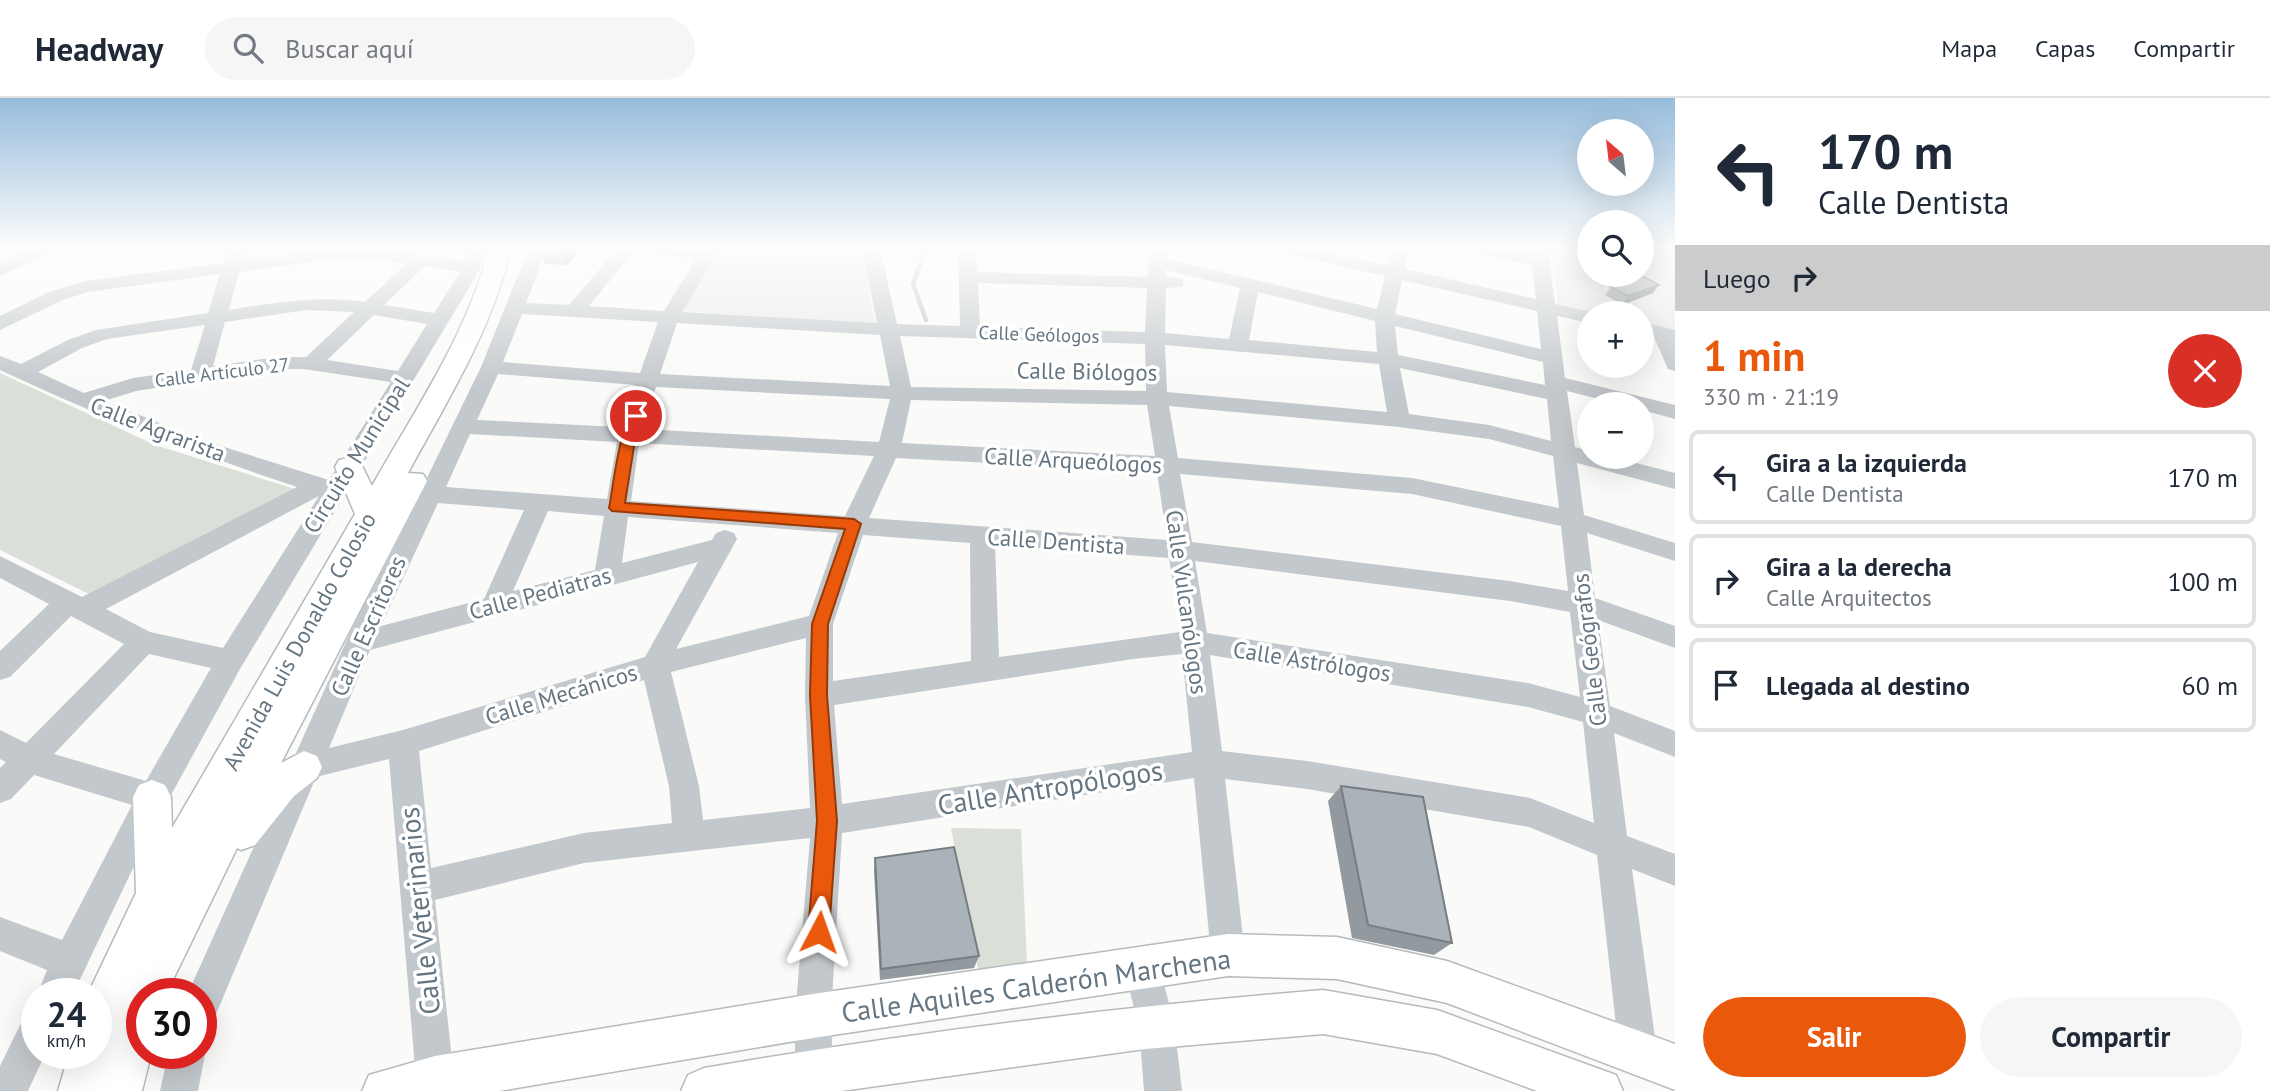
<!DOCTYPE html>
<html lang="es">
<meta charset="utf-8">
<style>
body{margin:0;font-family:"PT Sans",sans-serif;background:#f6f6f7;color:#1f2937;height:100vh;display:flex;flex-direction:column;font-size:26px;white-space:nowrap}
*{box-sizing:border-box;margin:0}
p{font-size:23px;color:#747a83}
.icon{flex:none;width:38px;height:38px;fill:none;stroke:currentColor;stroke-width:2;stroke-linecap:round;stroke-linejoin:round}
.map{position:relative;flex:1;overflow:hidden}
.side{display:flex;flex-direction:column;background:#fff;width:595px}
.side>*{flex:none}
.guide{background:#fff;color:#1f2937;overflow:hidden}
.needle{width:46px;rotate:332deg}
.fabs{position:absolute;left:1577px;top:21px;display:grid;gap:14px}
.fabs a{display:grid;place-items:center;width:77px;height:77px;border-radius:50%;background:#fff;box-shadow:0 7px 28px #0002;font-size:35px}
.speed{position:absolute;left:21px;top:880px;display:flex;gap:14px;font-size:35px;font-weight:700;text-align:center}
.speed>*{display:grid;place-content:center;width:91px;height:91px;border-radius:50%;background:#fff;box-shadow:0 7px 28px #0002;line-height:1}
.speed small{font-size:18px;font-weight:400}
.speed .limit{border:10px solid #d22;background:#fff;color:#111}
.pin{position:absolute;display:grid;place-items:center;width:60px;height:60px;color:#fff;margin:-30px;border:4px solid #fff;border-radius:50%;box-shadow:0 2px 7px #0007}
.me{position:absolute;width:77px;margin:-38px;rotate:4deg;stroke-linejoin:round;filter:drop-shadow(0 0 5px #0008)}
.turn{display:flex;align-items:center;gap:24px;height:147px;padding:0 28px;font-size:32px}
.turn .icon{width:91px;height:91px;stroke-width:2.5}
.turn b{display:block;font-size:49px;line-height:60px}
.then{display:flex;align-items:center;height:66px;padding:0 28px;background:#0003;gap:14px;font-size:26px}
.round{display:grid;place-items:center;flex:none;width:74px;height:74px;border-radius:37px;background:#f6f6f7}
.head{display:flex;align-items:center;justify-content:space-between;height:119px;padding:0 28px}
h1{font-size:42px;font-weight:700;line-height:52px;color:#ea580c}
.primary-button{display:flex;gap:14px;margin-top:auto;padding:14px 28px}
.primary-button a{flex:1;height:80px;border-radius:42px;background:#ea580c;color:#fff;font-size:28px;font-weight:700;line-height:80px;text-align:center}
.primary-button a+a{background:#f6f6f7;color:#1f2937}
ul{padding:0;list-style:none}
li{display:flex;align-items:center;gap:21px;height:94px;margin:0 14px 10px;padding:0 14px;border:4px solid #e0e1e3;border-radius:10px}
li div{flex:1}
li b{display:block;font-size:26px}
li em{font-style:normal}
header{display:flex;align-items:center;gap:42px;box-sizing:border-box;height:98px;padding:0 35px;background:#fff;border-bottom:2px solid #e0e1e3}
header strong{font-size:33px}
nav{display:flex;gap:38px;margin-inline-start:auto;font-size:24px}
.search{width:490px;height:63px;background:#f6f6f7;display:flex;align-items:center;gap:18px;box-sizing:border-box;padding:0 24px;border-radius:38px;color:#747a83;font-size:26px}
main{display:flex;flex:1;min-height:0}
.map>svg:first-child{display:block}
.built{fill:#e8e9e9}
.green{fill:#dadfd7}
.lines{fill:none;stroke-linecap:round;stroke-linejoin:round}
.stream{stroke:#bbc7cb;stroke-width:4.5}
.major-casing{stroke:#b5babe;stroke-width:3}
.minor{fill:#c3c8cc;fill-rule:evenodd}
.major{fill:#fff;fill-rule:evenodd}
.wall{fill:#929a9f}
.shaded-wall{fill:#777d82}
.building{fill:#aab3b9;stroke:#777d82;stroke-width:2}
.route{fill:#ea580c;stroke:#983908;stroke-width:2}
.labels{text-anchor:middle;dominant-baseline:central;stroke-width:7;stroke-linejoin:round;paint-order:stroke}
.far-street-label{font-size:19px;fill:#657683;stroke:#fff}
.street-label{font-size:23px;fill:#657683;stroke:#fff}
.near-street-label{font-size:28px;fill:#657683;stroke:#fff}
</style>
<header>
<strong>Headway</strong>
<div class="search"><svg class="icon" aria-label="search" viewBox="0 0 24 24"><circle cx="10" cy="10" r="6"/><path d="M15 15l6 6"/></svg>Buscar aquí</div>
<nav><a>Mapa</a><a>Capas</a><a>Compartir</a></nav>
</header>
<main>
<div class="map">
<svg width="1675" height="993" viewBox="0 0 1675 993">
<rect width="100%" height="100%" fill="#fafaf8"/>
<path class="built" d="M720,150H862L875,226L679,213Z
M1550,150H1589V177H1642V150L1675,155V233L1642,226V215H1591L1558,208Z"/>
<path class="green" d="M0,275L155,347L298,392L93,498L0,452Z
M951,730L1021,731L1027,866L978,871Z"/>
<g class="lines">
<path class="stream" d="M926,150L913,186L926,222"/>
<g class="major-casing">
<path id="major" d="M489,150H511C493,230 447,303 408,375L423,376L427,383L281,665L304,653L317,658L322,669L317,680L294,698L255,747L241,752L237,750L166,896H142V956H151L142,993H58L69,956H96V896H88L136,795L133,699L139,687L152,682L165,687L171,699L172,730L355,416L335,369L339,362L349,360L359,362L372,388C415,312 468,235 489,150Z
M1228,836L1337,839L1447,863L1675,946V992L1447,905L1337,881L1228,878L813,940L499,993H362L369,977L435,958L813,896Z
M1323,892L1437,912L1616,977L1623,993H1537L1437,956L1323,936L1145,951L841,993H681L688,977L704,970C909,935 1116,909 1323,892Z"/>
</g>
<path class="minor" d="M33,150H56L53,154L0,178V165Z
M228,150H246L242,162L335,150H373L464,163L469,150H487L479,173L240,571L147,741L73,896L37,898L47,872L0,853V819L62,842L132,707L34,677L11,701L0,705V670L6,664L0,661V632L26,645L124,546L71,518L10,579L0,582V553L49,506L0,480V458L82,499L297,389C195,355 97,318 0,272V258L21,266L68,242L96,232L208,215L220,176L88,194L63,202L0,232V218L49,194L86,183L224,165ZM338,160H371L406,166L365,204C318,197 275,205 229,212L239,174ZM425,168L460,174L434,215L384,207ZM306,212L354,214L306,259H277L213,268L225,224ZM374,217L427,226L398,273L327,262ZM205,227L191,272L133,280L84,295L38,274L82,250L107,241ZM277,271H303L391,284L329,382L205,343L104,303L136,293ZM319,398L223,550L150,534L106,511ZM149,556L211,570L146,683L54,656Z
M529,150H547L526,205L569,207L618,150H636L589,208L664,213L696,161L651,155L642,150H721L682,214L877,225L862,150H880L897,226L960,228L958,150H976L977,174L1148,179L1149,150H1167V161L1377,211L1385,178L1280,154L1277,150H1309L1387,167L1391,150H1409L1405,171L1536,201L1532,167L1472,154L1469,150H1502L1531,156L1530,150H1548L1555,206L1596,215H1589V225L1557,218L1565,280L1675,307V321L1642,312V306H1618L1567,293L1575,349L1589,353V359H1613L1675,375V391L1577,365L1584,417L1675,445V463L1587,435L1595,500L1675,528V550L1598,522L1610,608L1675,633V659L1614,635L1627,738L1675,756V788L1632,771L1657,954L1651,967L1638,973L1625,967L1619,954L1597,757L1529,729L1307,691L1225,681L1245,857L1240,869L1228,874L1216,869L1211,857L1194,680L842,735L831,918L833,974L827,987L814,993L801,987L795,974V918L810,740L584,765L435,802L454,981L449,993H421L416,981L389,661L316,679L214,921L201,926V896L188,895L346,544L417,398L416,396L422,390L481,269ZM1166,172L1240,190L1229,241L1165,235L1166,190L1182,189L1184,185L1182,181L1166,179ZM1402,182L1537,213L1541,251L1395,216ZM978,185L1147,190L1145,234L980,229ZM1258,194L1375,223L1377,254L1249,242ZM522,216L658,224L640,275L503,264ZM677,225L880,237L890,288L660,276ZM1395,228L1543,264L1545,287L1398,257ZM900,238L1145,246L1146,293L911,289ZM1165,247L1379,266L1387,314L1167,294ZM1400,270L1547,301L1551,343L1489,327L1409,316ZM498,276L635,287L620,329L477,322ZM656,289L890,301L879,344L642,331ZM911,302L1147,307L1155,358L902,345ZM1169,308L1399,329L1489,341L1553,358L1559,410L1412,380L1178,360ZM470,336L617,344L607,401L446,389ZM639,345L874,358L845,418L631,403ZM896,360L1157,374L1167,442L869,420ZM1180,376L1412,396L1561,428L1568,493L1510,483L1192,444ZM438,405L524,412L484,501L381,528ZM548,413L604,418L595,472L513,493ZM628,419L838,435L809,518L676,551L737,441L734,435L725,432L716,435L712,442L622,465ZM863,437L970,445L971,563L833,583V526ZM995,447L1169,460L1180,534L999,559ZM1195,463L1510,503L1570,514L1580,599L1528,585L1207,535ZM698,464L645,559L403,632L329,650L370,552ZM806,540L805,597L810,710L703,722L699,688L671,574ZM1182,556L1192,654L842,706L834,607L1133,561ZM1210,557L1528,609L1583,624L1594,725L1530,700L1307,663L1222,653ZM644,582L669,688L672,725L584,735L431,770L419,653Z
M1642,224L1675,232V273L1668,271L1654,239L1642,236Z
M1141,850L1153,856C1172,900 1177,946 1182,993H1144L1139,928L1123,868L1129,856Z
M37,914V956H45L28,993H0V968L24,919Z
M201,948L205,956L198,993H160L168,956H201Z"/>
<use href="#major" class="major"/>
</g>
<path class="wall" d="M541,150H581L567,167L545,166Z
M1611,189L1653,195L1622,207L1605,197Z
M1341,688L1452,845L1434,857L1352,840L1328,703Z
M875,760L979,858L974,870L880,882L874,773Z"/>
<path class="shaded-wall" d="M563,150H581L567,167Z
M1659,187L1653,195L1622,207L1628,198Z"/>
<path class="building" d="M1642,178L1659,187L1628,198L1611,189Z
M1341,688L1423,699L1452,845L1368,827Z
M954,749L979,858L881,871L875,760Z"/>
<linearGradient id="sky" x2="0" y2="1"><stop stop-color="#96bcdc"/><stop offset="0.52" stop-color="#fdfdfc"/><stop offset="1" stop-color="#fdfdfc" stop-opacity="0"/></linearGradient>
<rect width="1675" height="289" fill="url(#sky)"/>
<path class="route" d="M636,314L642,318L636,336L625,405L854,421L861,426L828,526L827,597L837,723L829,834L826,842L819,845L811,842L808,834L817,723L810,597L812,526L845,431L612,413L609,410C613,391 620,320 636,314Z"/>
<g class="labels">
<g class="far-street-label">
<text transform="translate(1039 236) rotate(2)">Calle Geólogos</text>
<text transform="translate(222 274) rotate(-7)">Calle Artículo 27</text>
</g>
<g class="street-label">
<text transform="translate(1087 273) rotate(1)">Calle Biólogos</text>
<text transform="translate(158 331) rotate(21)">Calle Agrarista</text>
<text transform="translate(356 357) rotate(-58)">Circuito Municipal</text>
<text transform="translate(1073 362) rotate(3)">Calle Arqueólogos</text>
<text transform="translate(1056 443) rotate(4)">Calle Dentista</text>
<text transform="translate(540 495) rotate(-15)">Calle Pediatras</text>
<text transform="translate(1187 504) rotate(82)">Calle Vulcanólogos</text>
<text transform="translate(368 528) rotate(-66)">Calle Escritores</text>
<text transform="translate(299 543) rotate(-61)">Avenida Luis Donaldo Colosio</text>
<text transform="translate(1589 552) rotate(-97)">Calle Geógrafos</text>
<text transform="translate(1312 563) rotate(9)">Calle Astrólogos</text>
<text transform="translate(561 596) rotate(-17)">Calle Mecánicos</text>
</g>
<g class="near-street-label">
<text transform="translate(1050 689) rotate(-9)">Calle Antropólogos</text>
<text transform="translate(419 813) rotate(-96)">Calle Veterinarios</text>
<text transform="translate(1036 887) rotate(-8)">Calle Aquiles Calderón Marchena</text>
</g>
</g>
</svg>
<div class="fabs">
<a><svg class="needle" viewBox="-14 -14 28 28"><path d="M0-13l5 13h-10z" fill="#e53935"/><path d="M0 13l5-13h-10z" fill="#747a83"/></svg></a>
<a><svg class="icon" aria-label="search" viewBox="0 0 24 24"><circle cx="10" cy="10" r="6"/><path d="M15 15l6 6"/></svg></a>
<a>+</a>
<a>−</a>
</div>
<div class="speed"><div>24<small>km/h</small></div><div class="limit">30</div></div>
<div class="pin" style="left:636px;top:318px;background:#d93025"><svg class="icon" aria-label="arrive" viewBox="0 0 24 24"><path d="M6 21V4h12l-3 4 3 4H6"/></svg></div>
<svg class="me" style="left:819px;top:834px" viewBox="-20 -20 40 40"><path d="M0-17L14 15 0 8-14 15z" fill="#ea580c" stroke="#fff" stroke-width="4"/></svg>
</div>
<section class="side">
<div class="guide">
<div class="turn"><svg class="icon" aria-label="left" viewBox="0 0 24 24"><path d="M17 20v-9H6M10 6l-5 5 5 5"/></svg><div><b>170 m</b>Calle Dentista</div></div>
<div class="then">Luego<svg class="icon" aria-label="right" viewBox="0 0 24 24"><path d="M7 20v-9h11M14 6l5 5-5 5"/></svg></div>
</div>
<div class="head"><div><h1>1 min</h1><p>330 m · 21:19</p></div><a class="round" style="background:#d93025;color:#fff"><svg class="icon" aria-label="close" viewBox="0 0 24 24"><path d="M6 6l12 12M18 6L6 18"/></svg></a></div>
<ul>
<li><svg class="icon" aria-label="left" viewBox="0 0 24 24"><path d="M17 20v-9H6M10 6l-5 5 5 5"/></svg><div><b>Gira a la izquierda</b><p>Calle Dentista</p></div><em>170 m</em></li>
<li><svg class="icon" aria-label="right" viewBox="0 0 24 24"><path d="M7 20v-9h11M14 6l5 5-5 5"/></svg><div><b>Gira a la derecha</b><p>Calle Arquitectos</p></div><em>100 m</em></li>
<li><svg class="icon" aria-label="arrive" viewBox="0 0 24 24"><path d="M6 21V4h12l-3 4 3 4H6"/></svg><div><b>Llegada al destino</b></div><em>60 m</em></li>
</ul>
<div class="primary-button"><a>Salir</a><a>Compartir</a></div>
</section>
</main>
